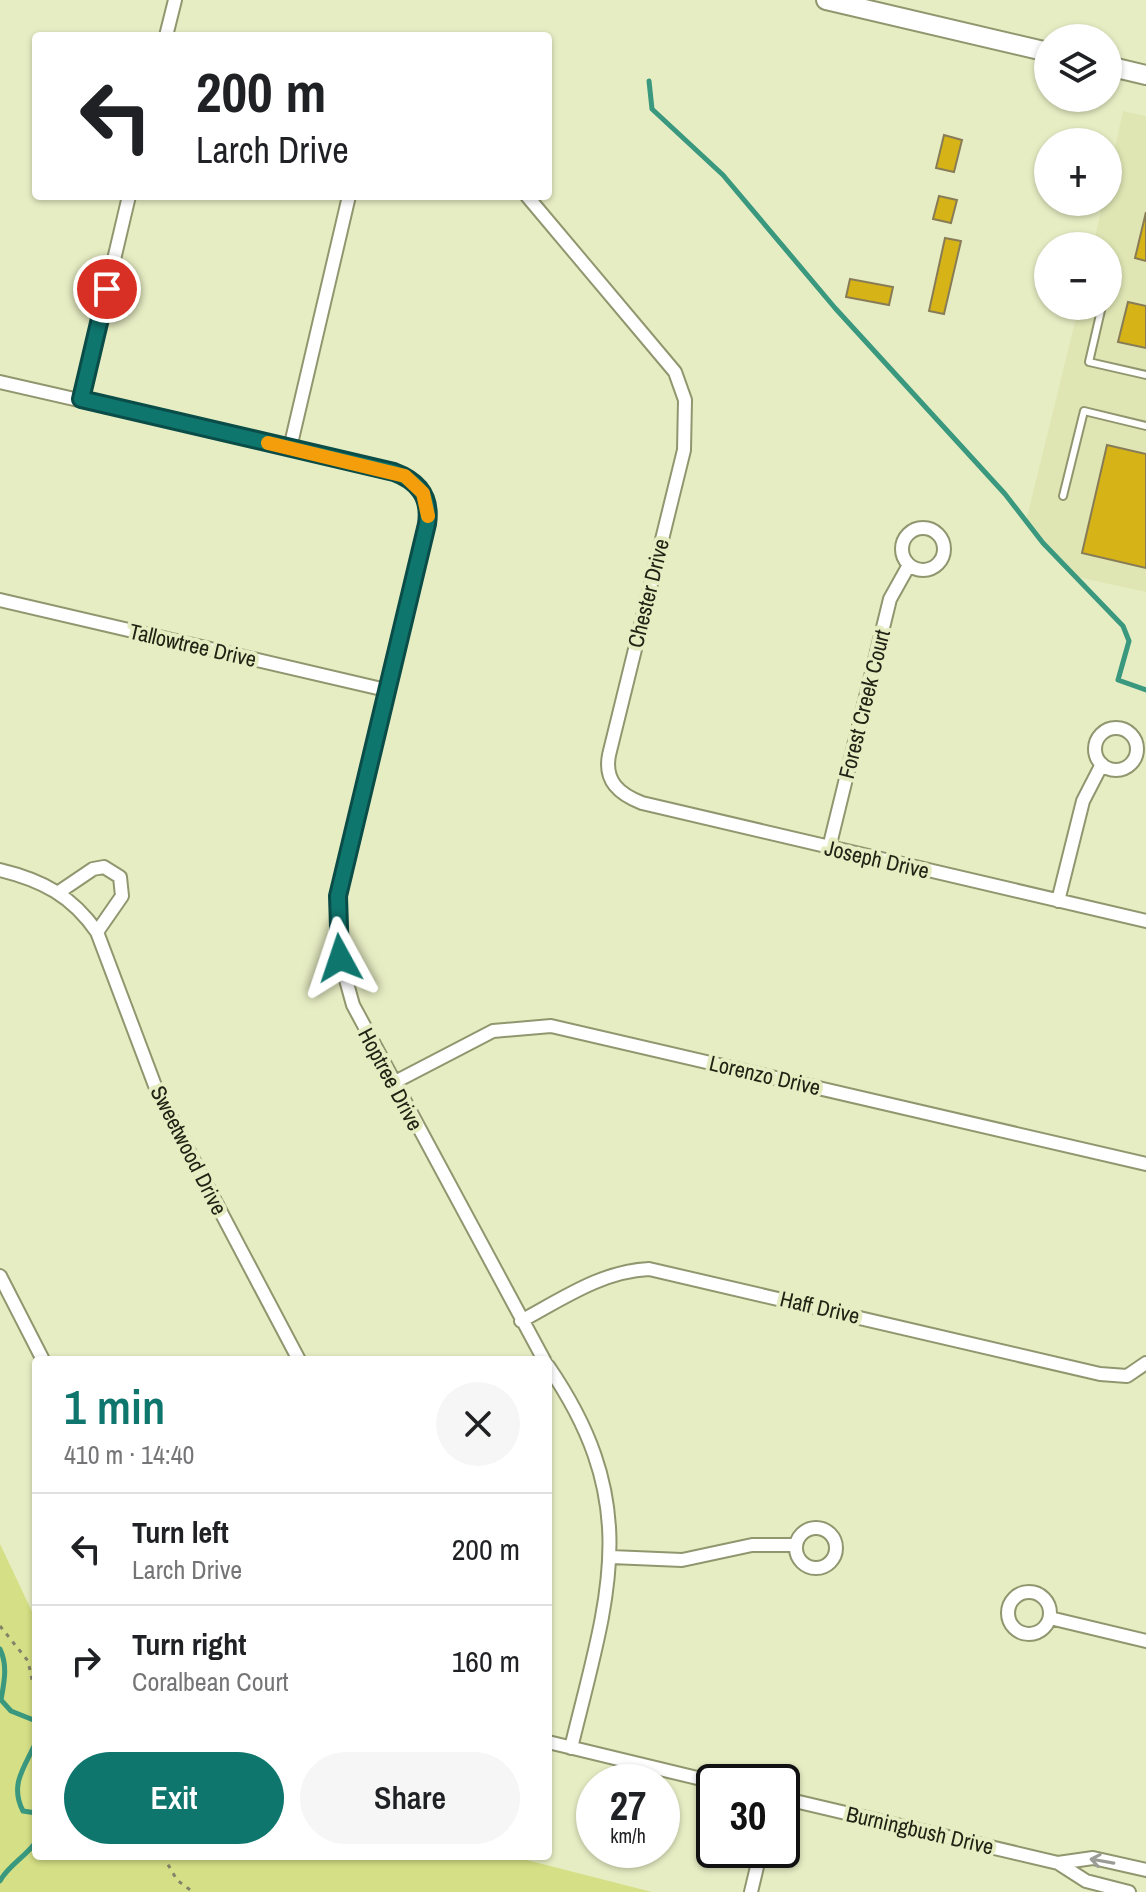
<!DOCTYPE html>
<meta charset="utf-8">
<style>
body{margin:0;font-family:"Archivo Narrow",sans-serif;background:#f6f6f6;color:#202124;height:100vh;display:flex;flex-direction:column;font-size:30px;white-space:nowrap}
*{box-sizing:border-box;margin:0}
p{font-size:26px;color:#757577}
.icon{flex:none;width:44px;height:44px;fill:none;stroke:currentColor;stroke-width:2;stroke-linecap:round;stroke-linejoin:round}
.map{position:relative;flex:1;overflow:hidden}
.side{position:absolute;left:32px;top:1356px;width:520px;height:504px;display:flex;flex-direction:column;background:#fff;border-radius:8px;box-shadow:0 2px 6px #0004}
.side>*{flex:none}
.banner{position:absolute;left:32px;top:32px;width:520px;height:168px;border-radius:8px;box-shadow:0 2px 6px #0004;background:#fff;color:#202124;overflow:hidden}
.buttons{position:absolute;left:1034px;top:24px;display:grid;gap:16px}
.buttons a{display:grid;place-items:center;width:88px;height:88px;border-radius:50%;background:#fff;box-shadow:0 2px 6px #0004;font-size:40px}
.speed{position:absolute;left:576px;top:1764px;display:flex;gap:16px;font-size:40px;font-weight:700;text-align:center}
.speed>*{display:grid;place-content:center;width:104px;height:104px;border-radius:50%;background:#fff;box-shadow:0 2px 6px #0004;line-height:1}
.speed small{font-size:20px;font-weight:400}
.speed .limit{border:4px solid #111;border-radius:12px;background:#fff;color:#111}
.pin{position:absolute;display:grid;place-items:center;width:68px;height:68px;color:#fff;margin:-34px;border:4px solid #fff;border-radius:50%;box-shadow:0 2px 8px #0007}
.me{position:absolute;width:88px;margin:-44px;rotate:355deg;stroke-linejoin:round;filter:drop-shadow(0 0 6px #0008)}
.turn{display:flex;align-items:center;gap:28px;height:168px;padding:0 32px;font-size:36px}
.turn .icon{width:104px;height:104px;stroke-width:2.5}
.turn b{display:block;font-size:56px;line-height:68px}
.round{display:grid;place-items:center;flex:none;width:84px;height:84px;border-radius:42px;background:#f6f6f6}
.overview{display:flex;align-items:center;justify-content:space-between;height:136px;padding:0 32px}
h1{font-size:48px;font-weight:600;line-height:60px;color:#0f766e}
.cta{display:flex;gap:16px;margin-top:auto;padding:16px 32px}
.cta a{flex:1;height:92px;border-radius:48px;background:#0f766e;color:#fff;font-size:32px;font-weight:600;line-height:92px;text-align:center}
.cta a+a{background:#f6f6f6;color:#202124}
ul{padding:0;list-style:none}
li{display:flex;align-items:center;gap:24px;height:112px;padding:0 32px;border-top:2px solid #e0e0e0}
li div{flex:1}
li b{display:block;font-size:30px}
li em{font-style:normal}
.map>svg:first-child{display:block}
.built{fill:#dfe6b4}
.green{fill:#d5df85}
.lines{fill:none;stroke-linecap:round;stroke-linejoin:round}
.stream{stroke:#39987e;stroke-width:5}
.building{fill:#d6b316;stroke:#877c56;stroke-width:2}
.service-casing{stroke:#91966f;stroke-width:10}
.minor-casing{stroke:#91966f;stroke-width:16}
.secondary-casing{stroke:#91966f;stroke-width:22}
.path{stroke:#808468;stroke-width:3;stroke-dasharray:4 6;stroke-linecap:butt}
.service{stroke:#fff;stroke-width:6}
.minor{stroke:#fff;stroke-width:12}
.secondary{stroke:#fff;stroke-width:18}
.oneway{stroke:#9b9c95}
.route-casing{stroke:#0a4d48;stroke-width:20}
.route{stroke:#0f766e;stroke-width:14}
.slow{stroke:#f59e0b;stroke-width:14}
.labels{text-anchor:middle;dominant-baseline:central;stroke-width:8;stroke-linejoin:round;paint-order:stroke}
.street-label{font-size:22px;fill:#212314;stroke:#e7edc3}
</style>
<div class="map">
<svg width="1146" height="1892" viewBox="0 0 1146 1892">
<rect width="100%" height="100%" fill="#e7edc3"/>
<path class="built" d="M1123,111L1146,116V592L1077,577L1026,521L1079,306H1108V246H1093L1103,202H1108V179Z"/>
<path class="green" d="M0,1544L36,1620V1856H511L652,1892H0Z"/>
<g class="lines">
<path class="stream" d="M649,81L652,109L723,175L835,308L1005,494L1043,543L1123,626L1129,641L1118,680L1146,690
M0,1649C8,1665 4,1683 1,1700L11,1711L36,1721
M36,1742C25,1767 9,1784 23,1811L36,1813
M0,1881C7,1867 25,1857 36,1842"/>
</g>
<path class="building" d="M944,135L962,140L954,172L936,168Z
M939,196L957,200L951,223L933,219Z
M1146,212V261L1135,258Z
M945,238L961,241L944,314L929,311Z
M850,279L893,287L889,305L846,297Z
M1128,302L1146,306V348L1118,342Z
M1107,445L1146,454V568L1082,553Z"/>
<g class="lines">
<g class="service-casing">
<path id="service" d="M1102,306L1089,362L1146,375
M1063,496L1084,411L1146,426"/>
</g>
<g class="minor-casing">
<path id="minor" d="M166,36L175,0
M527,196L675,372L685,400L684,450L609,755C604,781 619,794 642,803L1146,921
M0,382L394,472C418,481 431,497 427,524L338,896L340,958L353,1005L544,1360
M81,399L129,196
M290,448L349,196
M902 549a21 21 0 1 1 42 0a21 21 0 1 1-42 0Z
M0,600L386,690
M1095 749a21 21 0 1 1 42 0a21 21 0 1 1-42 0Z
M829,848L890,599L909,565
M0,870C42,880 72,896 97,932L157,1091L299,1360
M59,892L93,869L104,867L120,877L122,896L97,932
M1058,901L1083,801L1102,764
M393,1083L493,1031L551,1026L1146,1164
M0,1276L43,1360
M521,1321C562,1299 602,1271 649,1269L1100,1374L1127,1376L1146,1363
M548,1366C644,1506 608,1596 571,1748
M796 1548a20 20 0 1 1 40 0a20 20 0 1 1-40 0Z
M611,1557L682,1560L752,1545H795
M1008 1613a21 21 0 1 1 42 0a21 21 0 1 1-42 0Z
M1050,1618L1146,1641
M548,1742L714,1782
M782,1798L1058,1863L1093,1858L1146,1870
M1058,1863L1086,1881L1129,1892
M751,1892L761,1850"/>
</g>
<g class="secondary-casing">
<path id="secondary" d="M826,0L1048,52
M1108,66L1146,75"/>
</g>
<path class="path" d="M0,1626L28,1661L36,1698
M163,1856L177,1880L193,1892"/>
<use href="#service" class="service"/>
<use href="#minor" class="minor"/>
<use href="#secondary" class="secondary"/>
</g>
<defs><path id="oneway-shaft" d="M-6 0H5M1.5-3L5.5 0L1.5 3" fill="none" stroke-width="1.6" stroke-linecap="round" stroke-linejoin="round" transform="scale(2)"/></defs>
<use class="oneway" href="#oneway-shaft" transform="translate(1102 1861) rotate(-170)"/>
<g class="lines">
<g class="route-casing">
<path id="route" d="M107,289L81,399L394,472C418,481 431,497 427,524L338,896L340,958"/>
</g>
<use href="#route" class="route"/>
<path class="slow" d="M268,443L405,476L423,493L428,516"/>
</g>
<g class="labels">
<g class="street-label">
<text transform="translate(648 593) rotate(-76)">Chester Drive</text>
<text transform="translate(193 645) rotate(13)">Tallowtree Drive</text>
<text transform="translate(864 704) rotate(-76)">Forest Creek Court</text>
<text transform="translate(877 859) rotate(13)">Joseph Drive</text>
<text transform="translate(765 1075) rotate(13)">Lorenzo Drive</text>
<text transform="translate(391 1079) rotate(62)">Hoptree Drive</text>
<text transform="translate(189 1150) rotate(63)">Sweetwood Drive</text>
<text transform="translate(820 1307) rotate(13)">Haff Drive</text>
<text transform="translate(920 1830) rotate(13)">Burningbush Drive</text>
</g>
</g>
</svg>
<div class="buttons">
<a><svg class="icon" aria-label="layers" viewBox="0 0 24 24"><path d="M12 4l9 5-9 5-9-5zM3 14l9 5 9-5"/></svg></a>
<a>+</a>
<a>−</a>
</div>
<div class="speed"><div>27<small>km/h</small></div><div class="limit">30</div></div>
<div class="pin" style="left:107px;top:289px;background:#d93025"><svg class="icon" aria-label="arrive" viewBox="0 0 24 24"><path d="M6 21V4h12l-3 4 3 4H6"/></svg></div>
<svg class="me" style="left:340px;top:958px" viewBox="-20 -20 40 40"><path d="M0-17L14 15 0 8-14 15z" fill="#0f766e" stroke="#fff" stroke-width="4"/></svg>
<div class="banner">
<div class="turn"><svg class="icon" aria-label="left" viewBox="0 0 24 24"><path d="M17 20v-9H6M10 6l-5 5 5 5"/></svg><div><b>200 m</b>Larch Drive</div></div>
</div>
<section class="side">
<div class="overview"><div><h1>1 min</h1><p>410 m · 14:40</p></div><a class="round"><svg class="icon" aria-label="close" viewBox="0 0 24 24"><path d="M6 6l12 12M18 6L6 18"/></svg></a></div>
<ul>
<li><svg class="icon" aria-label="left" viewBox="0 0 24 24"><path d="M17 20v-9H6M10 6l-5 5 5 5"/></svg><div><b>Turn left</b><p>Larch Drive</p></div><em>200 m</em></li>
<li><svg class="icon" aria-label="right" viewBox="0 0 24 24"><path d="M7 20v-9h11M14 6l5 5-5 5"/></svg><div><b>Turn right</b><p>Coralbean Court</p></div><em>160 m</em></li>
</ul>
<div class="cta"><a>Exit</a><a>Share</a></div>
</section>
</div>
